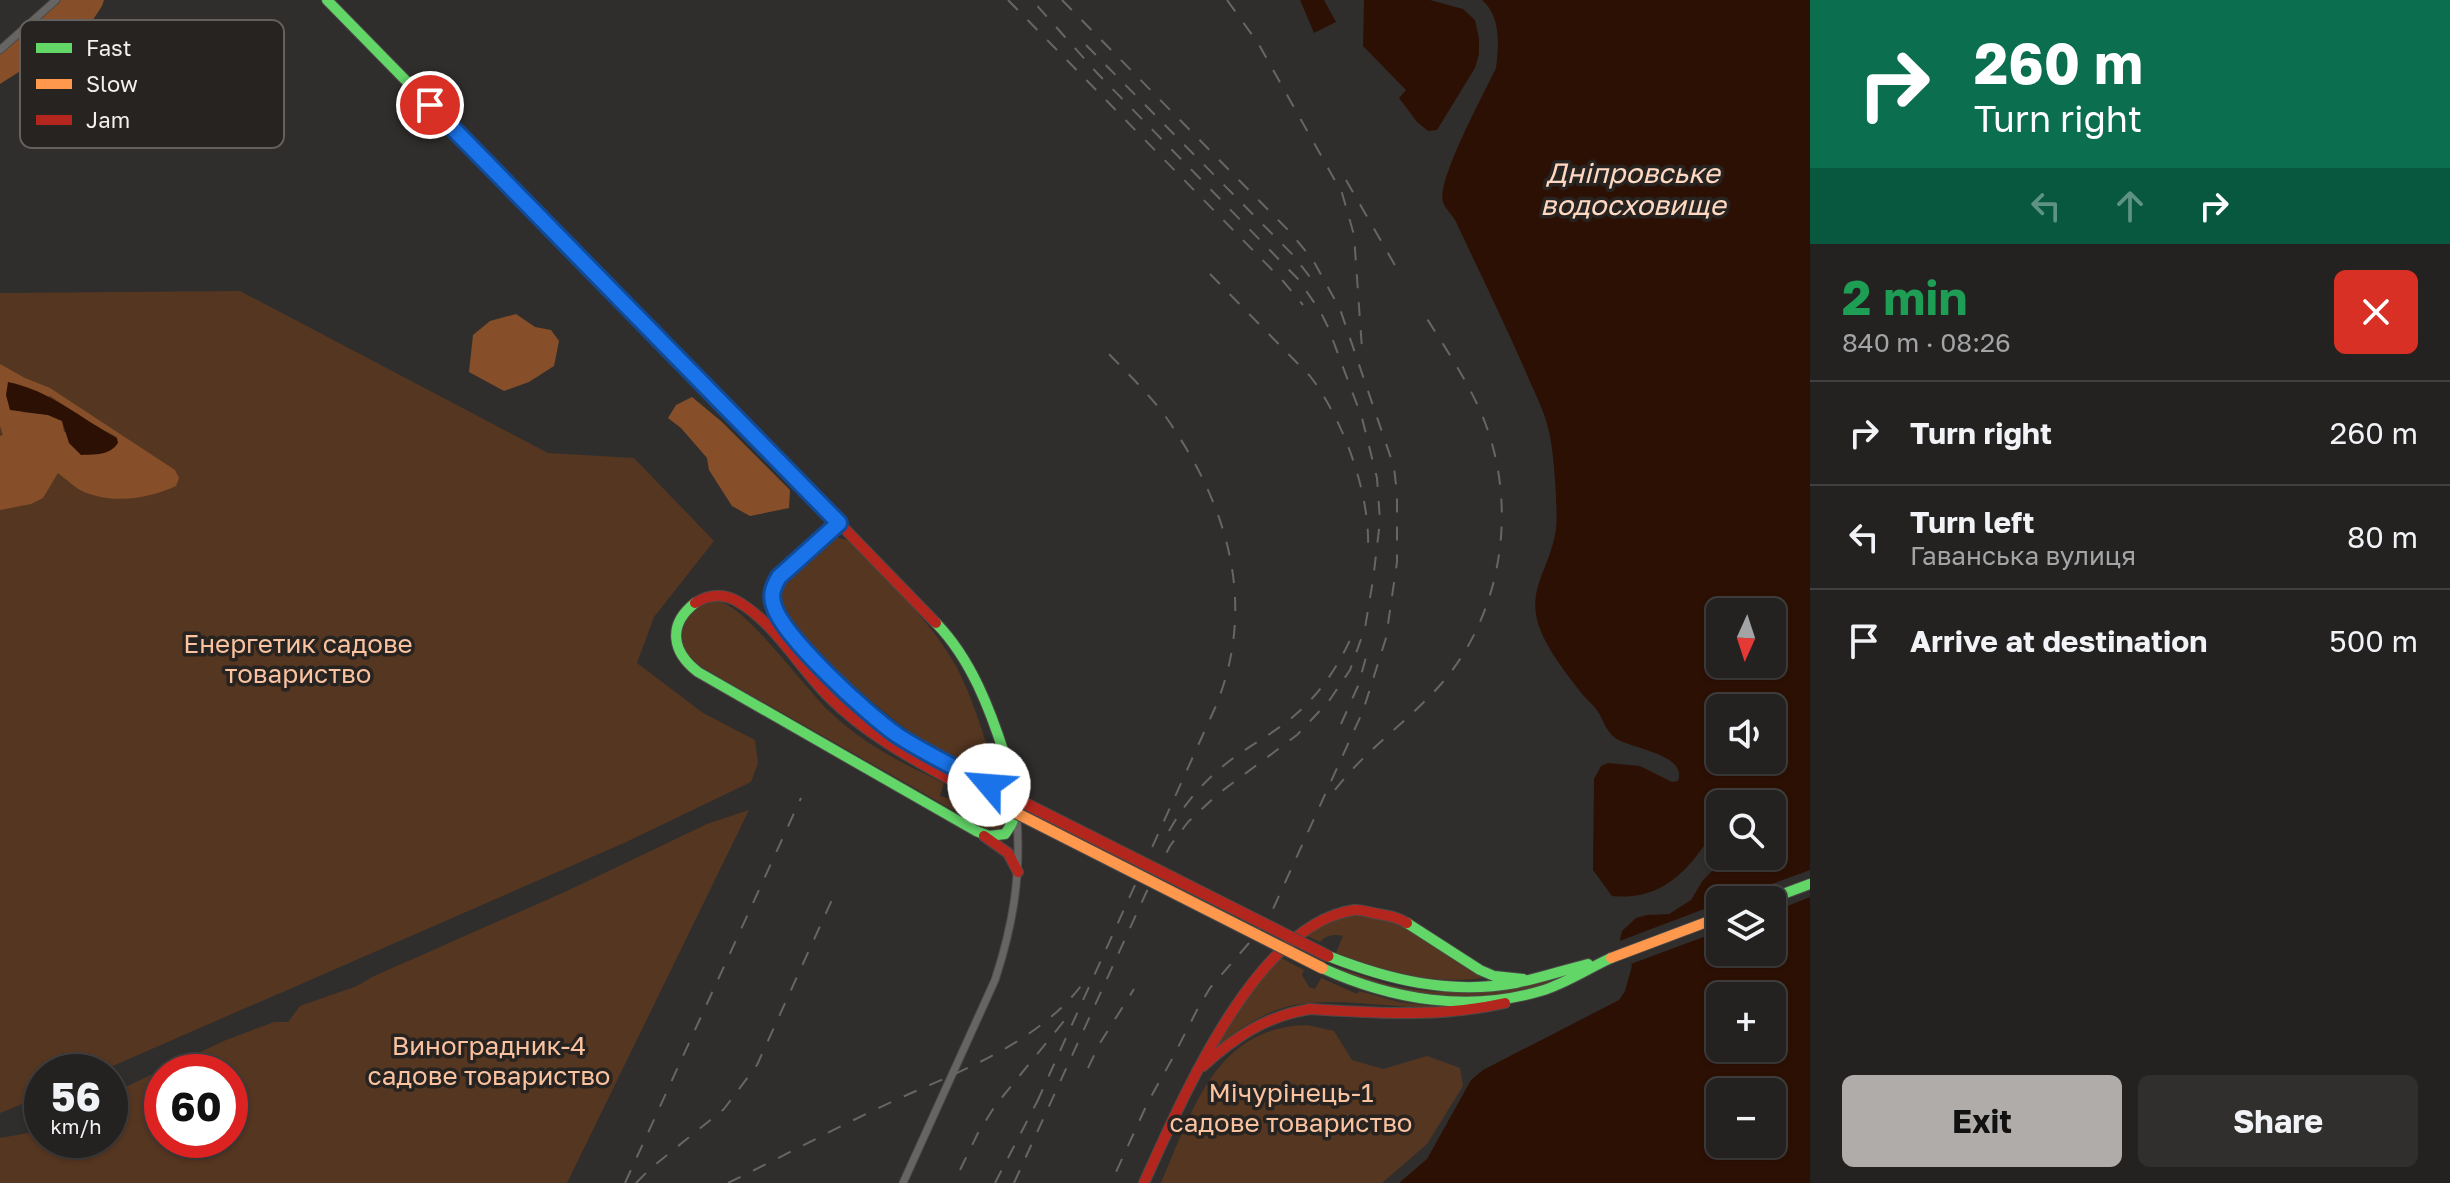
<!DOCTYPE html>
<meta charset="utf-8">
<style>
body{margin:0;font-family:"Golos Text",sans-serif;background:#302f2e;color:#f1f3f6;height:100vh;display:flex;flex-direction:column;font-size:30px;white-space:nowrap}
*{box-sizing:border-box;margin:0}
p{font-size:26px;color:#a3a4a5}
.icon{flex:none;width:44px;height:44px;fill:none;stroke:currentColor;stroke-width:2;stroke-linecap:round;stroke-linejoin:round}
.map{position:relative;flex:1;overflow:hidden}
.sheet{display:flex;flex-direction:column;background:#242221;width:640px}
.sheet>*{flex:none}
.guide{background:#0b6e4f;color:#fff;overflow:hidden}
.needle{width:52px;rotate:183deg}
.controls{position:absolute;left:1706px;top:598px;display:grid;gap:16px}
.controls a{display:grid;place-items:center;width:80px;height:80px;border-radius:12px;background:#242221;box-shadow:0 2px 6px #0004,0 0 0 2px #413f3f;font-size:40px}
.speed{position:absolute;left:24px;top:1054px;display:flex;gap:16px;font-size:40px;font-weight:700;text-align:center}
.speed>*{display:grid;place-content:center;width:104px;height:104px;border-radius:50%;background:#242221;box-shadow:0 2px 6px #0004,0 0 0 2px #413f3f;line-height:1}
.speed small{font-size:20px;font-weight:400}
.speed .limit{border:12px solid #d22;background:#fff;color:#111}
.pin{position:absolute;display:grid;place-items:center;width:68px;height:68px;color:#fff;margin:-34px;border:4px solid #fff;border-radius:50%;box-shadow:0 2px 8px #0007}
.me{position:absolute;width:88px;margin:-44px;rotate:297deg;stroke-linejoin:round;filter:drop-shadow(0 0 6px #0008)}
.turn{display:flex;align-items:center;gap:28px;height:168px;padding:0 32px;font-size:36px}
.turn .icon{width:104px;height:104px;stroke-width:2.5}
.turn b{display:block;font-size:56px;line-height:68px}
.lanes{display:flex;align-items:center;height:76px;padding:0 32px;background:#0003;justify-content:center;gap:40px;direction:ltr}
.lanes .off{opacity:.35}
.round{display:grid;place-items:center;flex:none;width:84px;height:84px;border-radius:12px;background:#302f2e}
.summary{display:flex;align-items:center;justify-content:space-between;height:136px;padding:0 32px}
h1{font-size:48px;font-weight:700;line-height:60px;color:#1e9e55}
.cta{display:flex;gap:16px;margin-top:auto;padding:16px 32px}
.cta a{flex:1;height:92px;border-radius:12px;background:#afacaa;color:#111;font-size:32px;font-weight:700;line-height:92px;text-align:center}
.cta a+a{background:#302f2e;color:#f1f3f6}
ul{padding:0;list-style:none}
li{display:flex;align-items:center;gap:24px;height:104px;padding:0 32px;border-top:2px solid #413f3f}
li div{flex:1}
li b{display:block;font-size:30px}
li em{font-style:normal}
main{display:flex;flex:1;min-height:0}
.map>svg:first-child{display:block}
.green{fill:#553621;fill-rule:evenodd}
.forest{fill:#864f29;fill-rule:evenodd}
.water{fill:#2d1004;fill-rule:evenodd}
.pier{fill:#302e2c}
.lines{fill:none;stroke-linecap:round;stroke-linejoin:round}
.street-casing{stroke:#4a4948;stroke-width:9}
.fast-casing{stroke:#4a4948;stroke-width:12}
.slow-casing{stroke:#4a4948;stroke-width:12}
.jam-casing{stroke:#4a4948;stroke-width:12}
.street{stroke:#676564;stroke-width:7}
.fast{stroke:#63d668;stroke-width:10}
.slow{stroke:#ff974d;stroke-width:10}
.jam{stroke:#b3261e;stroke-width:10}
.rail{stroke:#676565;stroke-width:2;stroke-dasharray:14 14;stroke-linecap:butt}
.slow-bridge-casing{stroke:#4a4948;stroke-width:13;stroke-linecap:butt}
.jam-bridge-casing{stroke:#4a4948;stroke-width:13;stroke-linecap:butt}
.slow-bridge{stroke:#ff974d;stroke-width:11}
.jam-bridge{stroke:#b3261e;stroke-width:11}
.route-casing{stroke:#114b97;stroke-width:20}
.route{stroke:#1a73e8;stroke-width:14}
.labels{text-anchor:middle;dominant-baseline:central;stroke-width:7;stroke-linejoin:round;paint-order:stroke}
.park-label{font-size:26px;fill:#fac29f;stroke:#272321}
.water-label{font-size:28px;font-style:italic;fill:#ffd8c1;stroke:#272321}
.key{fill:#272321;stroke:#64605e;stroke-width:2}
.key-label{font-size:22px;fill:#f3f0ee}
</style>
<main>
<div class="map">
<svg width="1810" height="1183" viewBox="0 0 1810 1183">
<rect width="100%" height="100%" fill="#302e2c"/>
<path class="green" d="M240,291L548,453L634,458L714,541L654,617L637,663L703,713L755,740L758,763L751,782L624,843L99,1072H42V1096L0,1113V293Z
M835,537L847,540C883,577 931,620 956,666C973,698 983,735 995,770C980,768 962,763 948,757C914,740 776,630 779,592C780,578 822,543 835,537Z
M718,600C750,611 802,685 830,712C863,744 903,764 944,783L940,796L954,800L960,795L1009,819L999,829L985,828L691,661C671,633 687,607 718,600Z
M749,810L567,1183H0V1138L28,1133L42,1126V1140H110V1094L226,1040L274,1022H288L300,1006L357,986L372,977L569,890L707,824ZM162,1072H230V1140H162Z
M1357,912L1395,921L1483,978C1430,985 1385,971 1336,953L1343,936C1334,934 1326,935 1320,942L1305,935L1319,924Z
M1281,958L1304,970L1302,975L1309,987L1315,989L1321,978L1357,994L1359,991L1399,1002L1448,1008C1397,1010 1344,996 1294,1005C1265,1011 1235,1030 1214,1050L1251,991Z
M1335,967C1357,973 1378,983 1400,987C1464,1000 1511,985 1572,972C1504,1009 1403,1000 1335,967Z
M1307,1025L1334,1031L1352,1060L1383,1069L1427,1056L1460,1068L1463,1086L1427,1144L1382,1183H1161C1192,1113 1214,1027 1307,1025Z"/>
<path class="forest" d="M60,0H104L102,6L67,59L47,65L33,63L0,84V54Z
M516,314L535,327L551,330L559,341L554,366L529,382L504,391L469,372L473,335L490,321Z
M0,364L25,378L50,388L175,470L179,478L176,486C148,499 114,504 84,492C75,488 66,479 58,473L43,498L31,504L0,510V436L3,435L0,426ZM50,396L92,424L117,437L64,432L62,421L48,415L21,412Z
M692,397L722,422L790,490L789,508L750,516L732,506L709,470L707,458L681,428L668,418L676,405Z"/>
<path class="water" d="M1300,0H1324L1336,22L1314,33Z
M1364,0H1430L1463,9L1475,20L1479,38V54L1475,68L1437,130L1428,131L1417,122L1399,98L1406,90L1363,46Z
M1482,0H1810V1183H1399L1427,1159L1471,1080L1483,1070L1619,1000L1625,991L1632,966L1620,940L1622,931L1636,918L1647,915L1669,914L1691,900L1703,880L1717,866L1721,856H1772V804H1720V840L1711,838C1702,847 1696,858 1687,867C1665,890 1642,899 1612,896L1593,870L1594,779L1601,766L1608,763L1640,766L1672,782L1678,781C1688,753 1628,749 1614,737C1606,731 1603,719 1598,712C1594,705 1587,700 1582,694C1570,678 1556,661 1547,644C1519,593 1549,576 1556,529C1558,511 1554,451 1549,432C1545,411 1533,390 1525,370C1503,320 1479,271 1456,222C1453,215 1445,209 1443,202C1436,181 1485,92 1496,68C1499,45 1501,16 1482,0ZM1720,612H1772V664H1720ZM1720,708H1772V760H1720ZM1720,900H1772V952H1720ZM1720,996H1772V1048H1720ZM1720,1092H1772V1144H1720Z
M8,382C49,390 80,418 117,438L118,443C109,456 96,454 81,455L69,443L62,421L48,415L10,410L6,395Z"/>
<path class="pier" d="M1810,870V897L1772,912V900H1729Z
M1720,903V931L1628,965L1617,942Z"/>
<g class="lines">
<g class="street-casing">
<path id="street" d="M0,50L56,0
M903,1183L995,980C1013,925 1021,877 1017,819"/>
</g>
<g class="fast-casing">
<path id="fast" d="M327,0L839,523
M695,603C667,625 672,652 698,672L976,831L989,836L1005,834C1010,827 1014,821 1015,812C1017,793 1010,773 1005,756C990,709 971,659 936,623
M1767,900L1810,884
M1407,923L1480,970L1494,976L1523,979
M1328,956C1389,980 1450,995 1516,983C1540,978 1564,970 1588,964
M1322,968C1392,1000 1469,1013 1544,990C1568,982 1589,968 1611,958"/>
</g>
<g class="slow-casing">
<path id="slow" d="M1611,958L1720,917"/>
</g>
<g class="jam-casing">
<path id="jam" d="M695,603C708,595 721,593 735,600C774,621 798,666 829,697C865,733 910,758 955,782
M936,623L839,523C823,537 780,570 774,588C762,624 868,715 897,734C917,748 939,759 961,771
M984,836L1008,853L1018,872
M1203,1066C1235,1037 1266,1016 1310,1009C1376,1013 1440,1018 1505,1003
M1144,1183C1181,1102 1255,924 1354,910C1361,909 1371,913 1378,914C1389,916 1398,917 1407,923"/>
</g>
<use href="#street" class="street"/>
<use href="#fast" class="fast"/>
<use href="#slow" class="slow"/>
<use href="#jam" class="jam"/>
<path class="rail" d="M1008,0L1283,281L1303,305
M1062,0L1290,232L1313,260L1340,309L1394,467L1397,494V562L1386,638L1363,711L1273,909L1249,943L1210,988L1198,1008L1171,1061L1148,1102L1111,1183
M1227,0L1258,43L1342,193L1354,235L1362,349
M1086,45L1293,255L1313,281
M1346,180L1400,274
M1210,274L1310,376C1343,419 1370,493 1368,547
M1341,724L1358,686L1368,650
M1335,790C1366,749 1409,721 1442,683C1503,612 1518,506 1484,420C1468,380 1443,345 1421,309
M1169,831C1186,800 1210,774 1239,754C1258,741 1278,730 1295,715C1322,692 1342,661 1355,628
M1088,1068L1100,1043L1134,989
M1037,1102L1215,708C1256,610 1231,515 1174,429C1155,399 1129,375 1105,350
M960,1170L978,1133L995,1106L1068,1016
M625,1183L801,798
M636,1183L651,1168L724,1109L757,1065L836,891
M728,1183C788,1154 848,1121 909,1094C971,1067 1046,1037 1086,979
M995,1183L1039,1098
M1014,1183L1146,893L1170,846L1188,822L1218,794L1297,735L1329,701L1350,670L1365,628L1373,580L1380,521L1377,478L1362,418L1328,327L1320,311L1298,279L1098,74L1032,0"/>
<g class="slow-bridge-casing">
<path id="slow-bridge" d="M955,782L1322,968"/>
</g>
<g class="jam-bridge-casing">
<path id="jam-bridge" d="M961,771L1328,956"/>
</g>
<use href="#slow-bridge" class="slow-bridge"/>
<use href="#jam-bridge" class="jam-bridge"/>
</g>
<g class="lines">
<g class="route-casing">
<path id="route" d="M430,105L839,523L779,577C773,587 770,595 774,606C783,637 868,715 897,735C926,754 958,769 989,785"/>
</g>
<use href="#route" class="route"/>
</g>
<g class="labels">
<g class="park-label">
<text x="298" y="643">Енергетик садове<tspan x="298" dy="30">товариство</tspan></text>
<text x="489" y="1045">Виноградник-4<tspan x="489" dy="30">садове товариство</tspan></text>
<text x="1291" y="1092">Мічурінець-1<tspan x="1291" dy="30">садове товариство</tspan></text>
</g>
<g class="water-label">
<text x="1633" y="172">Дніпровське<tspan x="1633" dy="32">водосховище</tspan></text>
</g>
</g>
<rect x="20" y="20" width="264" height="128" rx="12" class="key"/>
<rect x="36" y="43" width="36" height="10" fill="#63d668"/>
<rect x="36" y="79" width="36" height="10" fill="#ff974d"/>
<rect x="36" y="115" width="36" height="10" fill="#b3261e"/>
<g class="key-label">
<text x="86" y="56">Fast</text>
<text x="86" y="92">Slow</text>
<text x="86" y="128">Jam</text>
</g>
</svg>
<div class="controls">
<a><svg class="needle" viewBox="-14 -14 28 28"><path d="M0-13l5 13h-10z" fill="#e53935"/><path d="M0 13l5-13h-10z" fill="#a3a4a5"/></svg></a>
<a><svg class="icon" aria-label="sound" viewBox="0 0 24 24"><path d="M4 9h4l5-4v14l-5-4H4zM17 9q2 3 0 6"/></svg></a>
<a><svg class="icon" aria-label="search" viewBox="0 0 24 24"><circle cx="10" cy="10" r="6"/><path d="M15 15l6 6"/></svg></a>
<a><svg class="icon" aria-label="layers" viewBox="0 0 24 24"><path d="M12 4l9 5-9 5-9-5zM3 14l9 5 9-5"/></svg></a>
<a>+</a>
<a>−</a>
</div>
<div class="speed"><div>56<small>km/h</small></div><div class="limit">60</div></div>
<div class="pin" style="left:430px;top:105px;background:#d93025"><svg class="icon" aria-label="arrive" viewBox="0 0 24 24"><path d="M6 21V4h12l-3 4 3 4H6"/></svg></div>
<svg class="me" style="left:989px;top:785px" viewBox="-20 -20 40 40"><circle r="19" fill="#fff"/><path d="M0-13L10 11 0 6-10 11z" fill="#1a73e8"/></svg>
</div>
<section class="sheet">
<div class="guide">
<div class="turn"><svg class="icon" aria-label="right" viewBox="0 0 24 24"><path d="M7 20v-9h11M14 6l5 5-5 5"/></svg><div><b>260 m</b>Turn right</div></div>
<div class="lanes"><svg class="icon off" aria-label="left" viewBox="0 0 24 24"><path d="M17 20v-9H6M10 6l-5 5 5 5"/></svg><svg class="icon off" aria-label="ahead" viewBox="0 0 24 24"><path d="M12 20V5M6 11l6-6 6 6"/></svg><svg class="icon" aria-label="right" viewBox="0 0 24 24"><path d="M7 20v-9h11M14 6l5 5-5 5"/></svg></div>
</div>
<div class="summary"><div><h1>2 min</h1><p>840 m · 08:26</p></div><a class="round" style="background:#d93025;color:#fff"><svg class="icon" aria-label="close" viewBox="0 0 24 24"><path d="M6 6l12 12M18 6L6 18"/></svg></a></div>
<ul>
<li><svg class="icon" aria-label="right" viewBox="0 0 24 24"><path d="M7 20v-9h11M14 6l5 5-5 5"/></svg><div><b>Turn right</b></div><em>260 m</em></li>
<li><svg class="icon" aria-label="left" viewBox="0 0 24 24"><path d="M17 20v-9H6M10 6l-5 5 5 5"/></svg><div><b>Turn left</b><p>Гаванська вулиця</p></div><em>80 m</em></li>
<li><svg class="icon" aria-label="arrive" viewBox="0 0 24 24"><path d="M6 21V4h12l-3 4 3 4H6"/></svg><div><b>Arrive at destination</b></div><em>500 m</em></li>
</ul>
<div class="cta"><a>Exit</a><a>Share</a></div>
</section>
</main>
